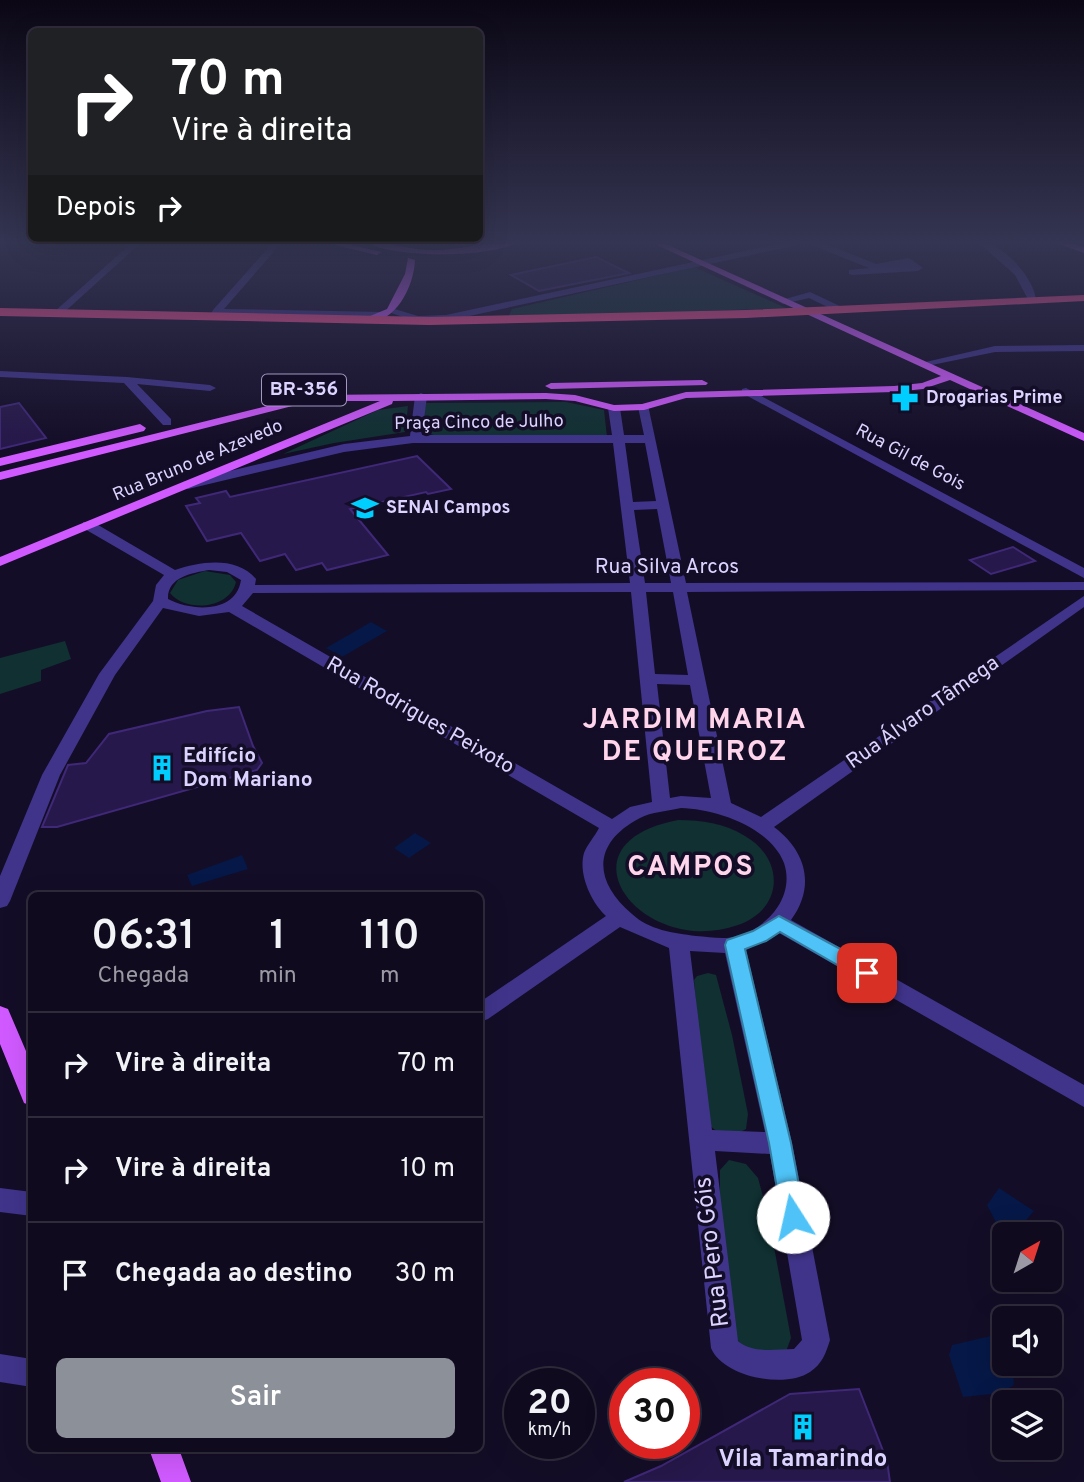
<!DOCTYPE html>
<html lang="pt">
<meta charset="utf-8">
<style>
body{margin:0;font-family:Overpass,sans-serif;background:#1d182a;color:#f1f3f6;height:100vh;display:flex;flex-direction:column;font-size:26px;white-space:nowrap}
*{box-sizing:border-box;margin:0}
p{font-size:23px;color:#9b9aa4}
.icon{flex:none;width:38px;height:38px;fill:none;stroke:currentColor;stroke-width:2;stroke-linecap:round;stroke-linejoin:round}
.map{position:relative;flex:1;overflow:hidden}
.side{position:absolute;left:28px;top:892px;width:455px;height:560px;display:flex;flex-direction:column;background:#0f0a1d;border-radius:10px;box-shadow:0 7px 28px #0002,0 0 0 2px #2f2b3b}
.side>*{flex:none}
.top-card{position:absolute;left:28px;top:28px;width:455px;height:214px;border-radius:10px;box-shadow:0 7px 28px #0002,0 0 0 2px #2f2b3b;background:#202124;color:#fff;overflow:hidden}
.needle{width:46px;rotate:39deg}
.controls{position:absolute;left:992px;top:1222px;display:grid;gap:14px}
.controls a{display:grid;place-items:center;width:70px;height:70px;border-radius:10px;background:#0f0a1d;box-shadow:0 7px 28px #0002,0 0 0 2px #2f2b3b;font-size:35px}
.speed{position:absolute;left:504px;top:1368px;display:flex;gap:14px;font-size:35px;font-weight:700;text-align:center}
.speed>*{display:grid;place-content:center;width:91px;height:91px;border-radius:50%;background:#0f0a1d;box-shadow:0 7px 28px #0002,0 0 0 2px #2f2b3b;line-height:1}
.speed small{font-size:18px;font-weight:400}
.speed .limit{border:10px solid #d22;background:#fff;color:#111}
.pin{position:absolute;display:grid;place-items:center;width:60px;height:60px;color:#fff;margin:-30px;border-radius:14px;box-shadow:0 4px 10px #0006}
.me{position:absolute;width:77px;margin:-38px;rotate:350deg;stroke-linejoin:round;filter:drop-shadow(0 0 5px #0008)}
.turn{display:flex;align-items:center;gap:24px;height:147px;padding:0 28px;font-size:32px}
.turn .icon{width:91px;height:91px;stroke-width:2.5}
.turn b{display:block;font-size:49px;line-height:60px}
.then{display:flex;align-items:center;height:66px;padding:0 28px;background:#0003;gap:14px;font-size:26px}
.eta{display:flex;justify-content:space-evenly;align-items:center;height:119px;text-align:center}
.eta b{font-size:42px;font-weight:600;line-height:49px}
.action{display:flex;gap:14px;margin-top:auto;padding:14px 28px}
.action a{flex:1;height:80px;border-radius:10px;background:#8c9099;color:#fff;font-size:28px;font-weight:600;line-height:80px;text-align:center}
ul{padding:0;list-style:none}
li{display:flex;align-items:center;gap:21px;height:105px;padding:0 28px;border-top:2px solid #2f2b3b}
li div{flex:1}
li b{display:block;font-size:26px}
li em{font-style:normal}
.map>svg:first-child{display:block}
.green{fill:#103032}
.water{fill:#061847}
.building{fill:#26184a;stroke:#3f2878;stroke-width:2}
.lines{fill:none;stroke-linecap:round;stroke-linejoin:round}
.minor{fill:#3f348a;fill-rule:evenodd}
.major{fill:#d05aff;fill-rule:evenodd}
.highway{fill:#ff4e93;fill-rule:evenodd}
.route{fill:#4fc3f7;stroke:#337fa1;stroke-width:2}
.labels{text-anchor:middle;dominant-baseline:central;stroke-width:7;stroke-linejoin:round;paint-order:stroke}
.far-poi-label{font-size:18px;font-weight:bold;fill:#dcd3ff;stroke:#140d27;text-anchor:start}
.far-street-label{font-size:18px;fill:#dcd3ff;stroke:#140d27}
.shield{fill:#140d27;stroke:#a098be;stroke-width:2}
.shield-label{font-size:19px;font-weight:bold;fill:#dcd3ff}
.street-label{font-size:21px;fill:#dcd3ff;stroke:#140d27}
.poi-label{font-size:21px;font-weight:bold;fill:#dcd3ff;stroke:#140d27;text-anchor:start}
.near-street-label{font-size:24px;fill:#dcd3ff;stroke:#140d27}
.near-poi-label{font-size:24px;font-weight:bold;fill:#dcd3ff;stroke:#140d27}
.district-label{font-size:28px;font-weight:bold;letter-spacing:2px;fill:#ffd5ec;stroke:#140d27}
</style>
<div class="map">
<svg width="1084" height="1482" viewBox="0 0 1084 1482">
<rect width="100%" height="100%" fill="#140d27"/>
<path class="green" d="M694,267L786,308L516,318L509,315L512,309Z
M566,402L604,410L607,437L437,436L427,433L423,428L425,403Z
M408,406L405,432L334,443L283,454L378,410Z
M205,571L230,575L236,582C230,609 186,613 170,593L178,580Z
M65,641L71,659L41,670V681L0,694V658Z
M678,820C702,820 724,823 745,836C785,859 784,909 738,925C643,959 552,844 678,820Z
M708,973L716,975L732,1035L748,1114L746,1129C729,1140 716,1135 705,1119L694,980L697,976Z
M729,1160L746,1164L758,1178L768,1215L791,1338L785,1354L746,1350L735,1337L720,1206V1170Z"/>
<path class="water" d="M371,622L387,631L342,657L326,648Z
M415,833L431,843L409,858L394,848Z
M242,855L248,869L192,886L187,875Z
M999,1188L1034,1211L1014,1234H1004V1238L987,1205Z
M1004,1333V1363H1012L1014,1385L1001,1393L963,1397L949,1355L952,1345Z"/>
<path class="building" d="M596,257L629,273L539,291L511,275Z
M19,403L46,438L0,449V407Z
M417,456L451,489L428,494L426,492L350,509L388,555L327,570L322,563L296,570L285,554L260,561L241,533L207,541L186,506L200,503L196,498L226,491L230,497Z
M1013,547L1035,561L991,574L970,560Z
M239,707L253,746L262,763L257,770L57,827H42L68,765L86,763L109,734L207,711Z
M859,1389L887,1461L890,1482H624L661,1466L790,1394Z"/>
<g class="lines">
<path class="minor" d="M135,240H144L60,316H54V312Z
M275,240H284L224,309L383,312L388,315L383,318L219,315L217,318H209L213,310Z
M796,240H816L876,264L909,258L923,268L918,271L852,275L849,274V270L869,268L807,243L446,321L417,322L386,311L391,308L418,316L446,315Z
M976,240C1000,240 1037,279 1036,303H1030L1015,275Z
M810,292L844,308L846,310L838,312L809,298L783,304L778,301Z
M1084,345V351L995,352L922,367L917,364L995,346Z
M0,371L127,377L210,385L216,388L210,391L137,384L171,419V425H163L124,383L0,377Z
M746,388L1084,568V578L742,393V389Z
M421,393L427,396L422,435H612L608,408L614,405L620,408L624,435H644L638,407L648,405L686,583L1084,582V590L687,592L731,803L761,817L1084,596V607L774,827C806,851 816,886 791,920L1084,1085V1107L779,933L746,950L792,1143L830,1340C826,1353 822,1364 810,1372C785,1389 723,1377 711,1348L669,948L620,927L488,1019L480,1022V1002L606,916C591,902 578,874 584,853C587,845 595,836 599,828L229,612L199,616L163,608L115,675L60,775L10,901L7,906L0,908V876L42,775L99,674L153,601L156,585L164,575L83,528V522H93L175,570C201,561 237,556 256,579L255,585L630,583L613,443H413L344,452L188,489L182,485L183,482L344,444L410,436L415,396ZM625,443H645L656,501L633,502ZM657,509L671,583H645L634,510ZM209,570L227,572L241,580C236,613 193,612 168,599C167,577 192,573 209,570ZM631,592L652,802L630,807L612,819L242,606L253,593ZM646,592H673L688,675L655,674ZM657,684L690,685L711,798L681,796L670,798ZM681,808C716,809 770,827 784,863C795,896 769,927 738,936C725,940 710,937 696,936C673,933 649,930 632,914C593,881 592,843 640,818C651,812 668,811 681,808ZM690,951L725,953L765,1132L712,1130ZM715,1151L770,1154L802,1340L794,1349C776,1349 753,1354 738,1341Z
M0,1188L32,1192V1216L0,1212Z
M0,1354L32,1359V1387L0,1382Z"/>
<path class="major" d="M314,240H331L381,252L377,255Z
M360,240C384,240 407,250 430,250C462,251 492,240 523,240C491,259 392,259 360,240Z
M646,240H657L1084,433V441L950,380L923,389L894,392L686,398L644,410L614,411L575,401L546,399L393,401L392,404L0,566V557L380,401H312L0,480V472L312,395L546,393L575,395L614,405L642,404L686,392L894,386L922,383L941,376Z
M1048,240H1061L1084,247V253Z
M408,258L415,260C414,287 395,325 363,323V319L387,309L405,274Z
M702,380L708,383L706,385L551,389L545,386L551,383Z
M140,424L146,428L144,431L0,466V458Z
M0,1006L8,1009L32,1065V1106L24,1103L0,1044Z
M149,1449H179L191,1482H161Z"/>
<path class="highway" d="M1084,295V301L746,318L429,325L0,316V308L429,317L746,310Z"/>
</g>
<linearGradient id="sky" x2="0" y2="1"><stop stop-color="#0b0715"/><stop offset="0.54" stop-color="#343552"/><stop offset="1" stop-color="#343552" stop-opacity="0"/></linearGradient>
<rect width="1084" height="448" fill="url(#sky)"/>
<path class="route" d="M779,916L874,967L877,973L874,978L867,980L860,978L780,932L766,941L745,949L791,1143L805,1217L802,1225L793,1228L785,1225L782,1217L769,1143L725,945L727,940L753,931Z"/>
<defs>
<g id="pharmacy-bare" transform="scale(2.1)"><path d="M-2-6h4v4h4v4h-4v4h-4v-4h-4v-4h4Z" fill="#00cefe" stroke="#140d27" stroke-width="2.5" paint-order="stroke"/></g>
<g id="university-bare" transform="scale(2.1)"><path d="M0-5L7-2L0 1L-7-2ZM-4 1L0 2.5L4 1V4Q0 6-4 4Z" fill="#00cefe" stroke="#140d27" stroke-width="2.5" paint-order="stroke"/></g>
<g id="building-bare" transform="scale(2.1)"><path d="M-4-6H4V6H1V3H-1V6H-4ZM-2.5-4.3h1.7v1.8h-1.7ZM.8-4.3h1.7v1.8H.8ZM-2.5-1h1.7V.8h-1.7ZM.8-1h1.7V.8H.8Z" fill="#00cefe" stroke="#140d27" stroke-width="2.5" paint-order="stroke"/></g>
</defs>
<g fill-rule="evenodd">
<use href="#pharmacy-bare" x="905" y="398"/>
<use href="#university-bare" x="365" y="508"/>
<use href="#building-bare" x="162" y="768"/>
<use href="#building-bare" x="803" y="1427"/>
</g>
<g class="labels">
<g class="far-poi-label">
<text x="926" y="398">Drogarias Prime</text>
<text x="386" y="508">SENAI Campos</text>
</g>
<g class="far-street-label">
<text transform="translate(479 423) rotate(-1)">Praça Cinco de Julho</text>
<text transform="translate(910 458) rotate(28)">Rua Gil de Gois</text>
<text transform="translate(198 461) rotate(-23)">Rua Bruno de Azevedo</text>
</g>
<rect class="shield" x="262" y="374.5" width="84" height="31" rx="5"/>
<g class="shield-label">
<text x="304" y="390">BR-356</text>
</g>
<g class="street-label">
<text x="667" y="567">Rua Silva Arcos</text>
<text transform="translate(923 713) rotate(-35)">Rua Álvaro Tâmega</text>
<text transform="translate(420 716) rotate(30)">Rua Rodrigues Peixoto</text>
</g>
<g class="poi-label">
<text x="183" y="756">Edifício<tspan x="183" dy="24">Dom Mariano</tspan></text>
</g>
<g class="near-street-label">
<text transform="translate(713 1252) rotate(-97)">Rua Pero Góis</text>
</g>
<g class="near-poi-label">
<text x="803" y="1460">Vila Tamarindo</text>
</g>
<g class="district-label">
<text x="695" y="721">JARDIM MARIA<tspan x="695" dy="32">DE QUEIROZ</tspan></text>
<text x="691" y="868">CAMPOS</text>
</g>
</g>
</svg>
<div class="controls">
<a><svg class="needle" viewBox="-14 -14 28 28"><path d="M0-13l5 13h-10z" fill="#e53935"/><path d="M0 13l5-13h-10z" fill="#9b9aa4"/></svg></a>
<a><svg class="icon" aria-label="sound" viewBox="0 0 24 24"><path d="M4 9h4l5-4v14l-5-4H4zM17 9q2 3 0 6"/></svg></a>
<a><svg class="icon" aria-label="layers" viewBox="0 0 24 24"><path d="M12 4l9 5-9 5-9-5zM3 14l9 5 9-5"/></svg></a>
</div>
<div class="speed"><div>20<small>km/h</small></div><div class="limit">30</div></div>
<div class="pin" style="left:867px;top:973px;background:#d93025"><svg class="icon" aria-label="arrive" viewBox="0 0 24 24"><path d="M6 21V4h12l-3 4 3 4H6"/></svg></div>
<svg class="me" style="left:793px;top:1217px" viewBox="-20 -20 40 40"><circle r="19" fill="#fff"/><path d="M0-13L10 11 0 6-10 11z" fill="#4fc3f7"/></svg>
<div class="top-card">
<div class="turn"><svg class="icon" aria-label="right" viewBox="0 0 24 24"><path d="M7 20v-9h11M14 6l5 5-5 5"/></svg><div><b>70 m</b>Vire à direita</div></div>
<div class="then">Depois<svg class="icon" aria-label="right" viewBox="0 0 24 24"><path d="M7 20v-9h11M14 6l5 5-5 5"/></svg></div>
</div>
<section class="side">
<div class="eta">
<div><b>06:31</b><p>Chegada</p></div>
<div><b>1</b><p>min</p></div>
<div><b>110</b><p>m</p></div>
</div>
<ul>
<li><svg class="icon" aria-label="right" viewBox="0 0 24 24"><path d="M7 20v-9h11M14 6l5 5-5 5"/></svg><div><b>Vire à direita</b></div><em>70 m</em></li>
<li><svg class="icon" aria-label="right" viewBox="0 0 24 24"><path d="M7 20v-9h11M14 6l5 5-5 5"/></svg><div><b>Vire à direita</b></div><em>10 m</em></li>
<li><svg class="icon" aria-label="arrive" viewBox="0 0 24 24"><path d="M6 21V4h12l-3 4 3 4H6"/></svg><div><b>Chegada ao destino</b></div><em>30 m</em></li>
</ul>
<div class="action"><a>Sair</a></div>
</section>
</div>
